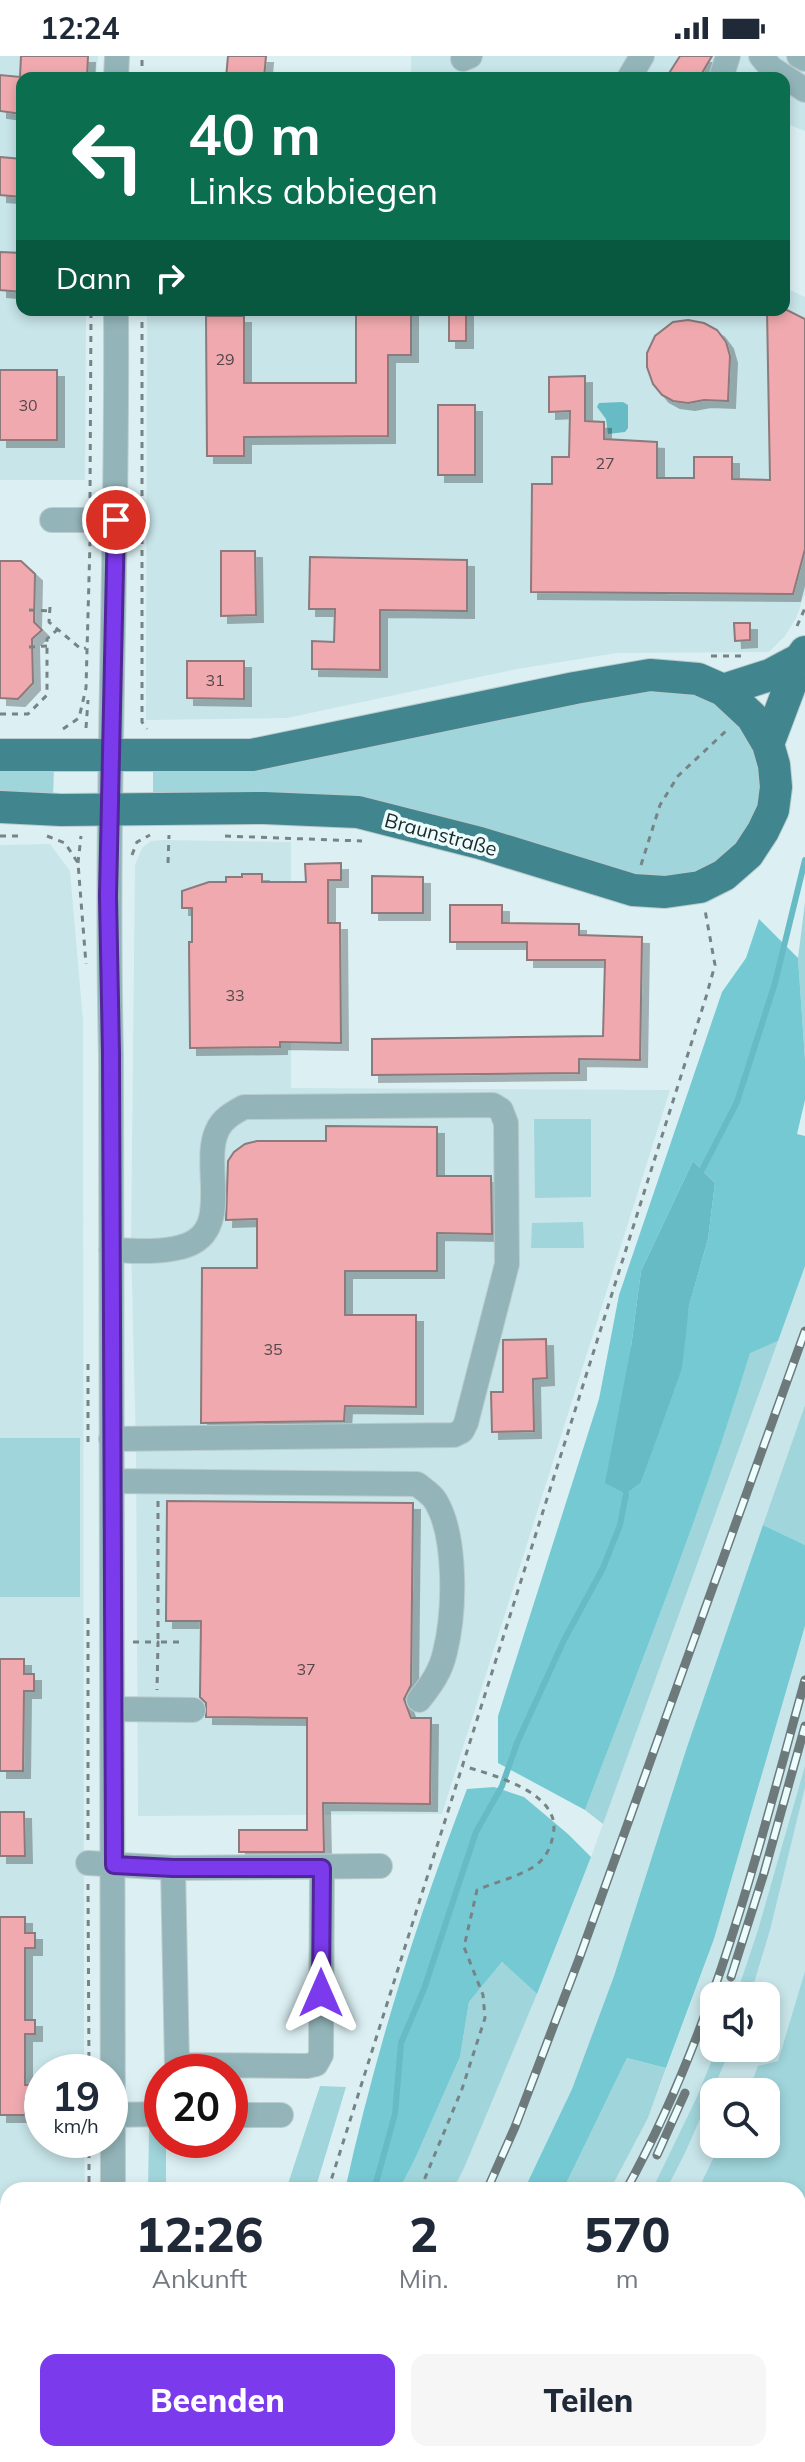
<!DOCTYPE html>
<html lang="de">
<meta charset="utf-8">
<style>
body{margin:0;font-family:Mulish,sans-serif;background:#f6f6f7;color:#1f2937;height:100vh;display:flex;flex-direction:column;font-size:30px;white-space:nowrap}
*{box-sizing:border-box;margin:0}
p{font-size:26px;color:#747a83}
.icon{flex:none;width:44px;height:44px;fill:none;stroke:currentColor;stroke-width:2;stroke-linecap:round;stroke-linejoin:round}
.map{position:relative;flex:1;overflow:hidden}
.drawer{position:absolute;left:0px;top:2126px;width:806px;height:280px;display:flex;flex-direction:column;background:#fff;border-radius:24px 24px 0 0;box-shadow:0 4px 12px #0003}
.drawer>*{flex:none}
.hud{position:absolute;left:16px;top:16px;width:774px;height:244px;border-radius:16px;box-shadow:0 4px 12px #0003;background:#0b6e4f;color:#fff;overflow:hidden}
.tools{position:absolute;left:700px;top:1926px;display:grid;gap:16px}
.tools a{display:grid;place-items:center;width:80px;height:80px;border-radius:16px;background:#fff;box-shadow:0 4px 12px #0003;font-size:40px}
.speed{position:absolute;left:24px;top:1998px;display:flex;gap:16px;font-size:40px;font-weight:700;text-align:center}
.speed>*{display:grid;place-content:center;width:104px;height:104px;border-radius:50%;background:#fff;box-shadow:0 4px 12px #0003;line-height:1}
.speed small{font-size:20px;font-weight:400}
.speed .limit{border:12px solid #d22;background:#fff;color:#111}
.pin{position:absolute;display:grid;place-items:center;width:68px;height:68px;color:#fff;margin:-34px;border:4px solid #fff;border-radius:50%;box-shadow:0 2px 8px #0007}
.me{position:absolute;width:88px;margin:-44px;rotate:0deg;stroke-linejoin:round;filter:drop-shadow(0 0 6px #0008)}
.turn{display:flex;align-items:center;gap:28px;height:168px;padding:0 40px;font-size:36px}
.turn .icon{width:104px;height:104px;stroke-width:2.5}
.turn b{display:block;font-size:56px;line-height:68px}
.then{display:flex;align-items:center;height:76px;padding:0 40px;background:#0003;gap:16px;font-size:30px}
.eta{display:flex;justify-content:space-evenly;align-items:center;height:136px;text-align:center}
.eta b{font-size:48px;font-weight:800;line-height:56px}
.action{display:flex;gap:16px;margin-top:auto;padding:16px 40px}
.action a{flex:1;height:92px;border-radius:16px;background:#7c3aed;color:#fff;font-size:32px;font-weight:800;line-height:92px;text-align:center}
.action a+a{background:#f6f6f7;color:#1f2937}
.status{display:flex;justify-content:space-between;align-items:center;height:56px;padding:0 40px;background:#fff;direction:ltr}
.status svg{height:22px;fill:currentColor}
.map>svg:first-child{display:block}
.built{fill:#c8e5e9;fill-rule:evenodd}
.green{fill:#9fd5db}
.forest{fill:#75c9d3;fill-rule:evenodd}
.water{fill:#66bbc5}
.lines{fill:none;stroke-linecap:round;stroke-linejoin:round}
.stream{stroke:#66bbc5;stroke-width:6}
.building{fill:#f0aaaf;stroke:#8c7a7b;stroke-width:2;filter:url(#shadow)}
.minor-casing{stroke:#baccce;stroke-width:26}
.major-casing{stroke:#baccce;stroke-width:34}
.path{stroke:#778486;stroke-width:3;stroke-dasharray:6 6;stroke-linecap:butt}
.minor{stroke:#93b5b9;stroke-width:24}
.major{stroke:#41868e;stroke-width:32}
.rail-casing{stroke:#6d797b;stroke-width:9}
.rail{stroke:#ecfdfe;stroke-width:6;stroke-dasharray:18;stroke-linecap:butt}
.route-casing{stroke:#51269a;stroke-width:20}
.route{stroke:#7c3aed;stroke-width:14}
.labels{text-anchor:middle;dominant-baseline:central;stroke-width:7;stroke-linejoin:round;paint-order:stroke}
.number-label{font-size:16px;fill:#534749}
.street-label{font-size:20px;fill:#1f2627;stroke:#ecfdfe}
</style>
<div class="status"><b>12:24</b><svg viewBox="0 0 49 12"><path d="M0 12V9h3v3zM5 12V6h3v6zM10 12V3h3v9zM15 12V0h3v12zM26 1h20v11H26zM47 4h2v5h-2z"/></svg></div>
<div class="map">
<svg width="805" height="2406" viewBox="0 0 805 2406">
<defs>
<filter id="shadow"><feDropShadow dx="7" dy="7" stdDeviation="0" flood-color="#0004"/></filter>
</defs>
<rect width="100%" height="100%" fill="#dcf0f3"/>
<path class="built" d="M0,0H98L96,22H22V254H86L85,424H0Z
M411,0H805V75L784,67V22H411Z
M784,231L805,241V538L796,562L785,580L769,596L617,597L517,613L287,662L146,664L147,254H784Z
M164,784L291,786V1032L670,1034L442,1758L138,1760L136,1395L131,1186L135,809L142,792L151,785Z
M50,788L70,815L83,965L84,2016H42V2084H84L85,2134H8V2398H85V2406H0V789Z
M805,1210V1349L686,1694L614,1920L572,2033L524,2134H453L537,1938L591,1801Z
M805,1570V1915L778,2005L765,2036H714V2088H743L722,2134H610L648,2062L714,1883ZM714,1940H766V1992H714Z
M315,2398H367L361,2406H310Z
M414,2398H553L546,2406H405Z"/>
<path class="green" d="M694,632L745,669L766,728L755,771L709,817L651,826L456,770L153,743V710L619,633Z
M0,710H54L53,744H0Z
M805,846V1003L798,902Z
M534,1063H591V1141L535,1142Z
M583,1166L584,1192H531L532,1167Z
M778,1285L603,1768L585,1754C643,1602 703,1452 750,1296Z
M805,1349V1489L763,1469Z
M0,1382H80V1541H0Z
M805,1710V1731L770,1874L750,1940H736L758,1874Z
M502,1906L537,1938L464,2112L453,2134H399L415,2103L460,2001L469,1946Z
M805,1915V2406H525L533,2398H798V2134H698L720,2088H766V2036H748L758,2010L778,2005Z
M717,1992H731L685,2097L666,2134H652L696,2043Z
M627,2002L666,2012L648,2062L610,2134H563Z
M320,2030L346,2031L315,2134H286Z
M162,2073V2084H166V2134H148L149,2074Z
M238,2398H315L310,2406H233Z
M367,2398H414L405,2406H361Z"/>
<path class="forest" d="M759,863L798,902L805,1003V1044L797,1078L805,1080V1210L778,1285L750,1297C703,1452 643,1602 585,1754L498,1707V1660L599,1343L619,1239L722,936L746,902ZM693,1105L715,1127L708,1183L689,1250L684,1280L659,1375L641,1427L626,1438L631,1291L641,1215Z
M763,1469L805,1489V1570L714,1883L666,2012L627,2002L563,2134H524L572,2033L614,1920L686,1694Z
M494,1731L524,1741L568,1778L591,1801L537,1938L502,1906L469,1946L460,2001L415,2103L399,2134H345C375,1997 417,1863 467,1733Z
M127,2398H238L233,2406H127Z"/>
<path class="water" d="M623,346L628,349V372L625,376L608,378L606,363L597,351L599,347Z
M693,1105L715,1127L708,1183L689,1250L682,1312L641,1427L626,1438L605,1427L631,1291L641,1215Z"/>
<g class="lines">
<path class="stream" d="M702,1114L737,1046L775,927L805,804
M374,2134L395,2058L401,1987L424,1933L476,1776L502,1730L517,1687L564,1584L603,1512L620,1469L626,1438
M147,2406V2398"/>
</g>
<path class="building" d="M21,0H88L87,22H22V58L0,55V19L20,21Z
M228,0H266L264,22H226Z
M680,0H712L699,22H666Z
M0,101L22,103V141L0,139Z
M0,196L22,197V236L0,234Z
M356,254H411V299H388V380L244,381V400H207L206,260H244V327H356Z
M449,254H466V285H449Z
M767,254H787L805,263V493L793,538L531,536L532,428H552V401H569L570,355L549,356V321L585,320V365L604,366V383L657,386V422H694V401H732V423L770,424Z
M688,264L704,267L717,274L726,286L730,300L728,345L704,344L688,347L673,345L662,339L653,328L647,311V297L655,280L673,266Z
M0,314H57V384H0Z
M438,349H475V419H438Z
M221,495H255L256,559L221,560Z
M310,501L467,504V555L380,554V614L312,613V585L334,586L335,553H309Z
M0,505H21L35,518L34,566L42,574L32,583L33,627L18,643L0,642Z
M734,567H750V584L735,585Z
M187,605H244V643L187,642Z
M341,807V824H328V867H340L341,987L280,986V991L190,992L189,886H192V852H182V835L209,826H226V821H242V818H262V826H306L305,808Z
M372,820L423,821V857H372Z
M450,849H502V867L579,868V879L642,881L640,1004L579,1003V1017L372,1019V983L603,980L605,904H527V886H450Z
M326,1070L437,1071V1120H491L492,1178L437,1177V1215H345V1259H416V1351L345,1350L344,1365L201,1367L202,1212H257V1163L226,1164L228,1105L234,1096L245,1088L257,1085H326Z
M546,1283L547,1322L533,1323L534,1375L492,1376L491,1336H503V1284Z
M167,1445L413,1447L411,1629L404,1643L411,1662H431L430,1748L323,1747L324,1796H239V1774H307V1662L206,1661V1647L200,1641L201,1565H166Z
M0,1603H24V1618H34V1635H24L23,1715H0Z
M0,1756H24L25,1800H0Z
M0,1861H25V1877H35V1892H25V1964H35V1978H25V2029H35V2043H25V2059H0Z"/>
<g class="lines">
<g class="minor-casing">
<path id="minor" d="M761,0L771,12L805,34
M799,0L805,3
M463,3L470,0
M116,22L117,0
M629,22L642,0
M721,22L728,0
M52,464H116
M111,1194C133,1195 159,1197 181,1191C235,1178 201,1110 217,1075C222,1063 233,1057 244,1051L493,1049L501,1054L506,1067L507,1208L466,1367L462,1375L454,1379L111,1383
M112,1425L417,1428C423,1433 431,1438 435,1444C457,1479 455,1556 445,1596C441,1615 431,1629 419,1644
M113,1653L193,1654
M88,1807L173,1812L380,1810
M173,1812L177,2009L307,2010L316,2008L321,1999L322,1812
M113,2059L162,2058
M230,2059H281
M113,2134L111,998C105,750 118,502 116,254
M0,2245H8
M28,2398V2406
M63,2398V2406"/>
</g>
<g class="major-casing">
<path id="major" d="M723,634L770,619L800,603
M768,688L800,603L805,596
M0,699H252L575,632L650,619L698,623L723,634L752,661L768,688L774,709L776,731L773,754L763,775L748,798L724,819L700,831L665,836L633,834L480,787L358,756L264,752L61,754L0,751"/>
</g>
<path class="path" d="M142,22V0
M142,254V666L147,673
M90,442L91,254
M50,551L49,566L81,593L86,592
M29,554L50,555
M797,570L805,552
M29,591L47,590
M711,600H743
M0,658H28L47,639V583L58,573
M86,672L88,644
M63,673L79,662L86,632L90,486
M0,780H24
M47,780L65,787L78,807L86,908
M225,780L362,785
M132,799L137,786L150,779
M78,807L81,780
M168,807L169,779
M641,809L660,749L678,720L727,674
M88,1308V1392
M158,1445V1586H184
M133,1586H158L157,1634
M88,1784V1556
M88,1828L89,2016
M89,2084V2134
M328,2134L706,941L715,909L705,854
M420,2134L462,2033L485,1962L483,1939L464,1891L477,1834C496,1826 518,1821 535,1810C546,1802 551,1791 553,1779C563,1737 493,1719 463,1710
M0,2271H8
M100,2406L102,2398"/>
<use href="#minor" class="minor"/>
<use href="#major" class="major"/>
<g class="rail-casing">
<path id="rail" d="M731,1921L764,1817L805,1670
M657,2099L685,2037
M487,2134L515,2071L579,1903L805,1275
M626,2134C714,1975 757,1798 805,1624
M341,2406L346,2398
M437,2406L445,2398"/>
</g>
<use href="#rail" class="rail"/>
</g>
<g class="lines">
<g class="route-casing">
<path id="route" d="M116,464L108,840L111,998L114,1809L173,1812H322L321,1937"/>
</g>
<use href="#route" class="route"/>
</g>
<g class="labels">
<g class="number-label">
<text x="225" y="303">29</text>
<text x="28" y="349">30</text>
<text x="605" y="407">27</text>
<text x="215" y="624">31</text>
<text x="235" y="939">33</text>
<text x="273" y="1293">35</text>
<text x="306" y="1613">37</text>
</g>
<g class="street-label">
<text transform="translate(441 778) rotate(15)">Braunstraße</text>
</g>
</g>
</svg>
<div class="tools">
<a><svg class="icon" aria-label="sound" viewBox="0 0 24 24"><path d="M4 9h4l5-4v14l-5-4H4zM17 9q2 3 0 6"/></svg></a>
<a><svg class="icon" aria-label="search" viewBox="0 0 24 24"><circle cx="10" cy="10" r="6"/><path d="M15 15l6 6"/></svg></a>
</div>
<div class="speed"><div>19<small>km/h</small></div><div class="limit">20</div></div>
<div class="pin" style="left:116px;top:464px;background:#d93025"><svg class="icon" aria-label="arrive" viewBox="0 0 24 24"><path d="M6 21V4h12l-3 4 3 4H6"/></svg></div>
<svg class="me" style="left:321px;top:1937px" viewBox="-20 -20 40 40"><path d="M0-17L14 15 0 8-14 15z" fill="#7c3aed" stroke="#fff" stroke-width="4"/></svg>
<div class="hud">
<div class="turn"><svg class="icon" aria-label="left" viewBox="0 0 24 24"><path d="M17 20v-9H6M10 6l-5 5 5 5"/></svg><div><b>40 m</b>Links abbiegen</div></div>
<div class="then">Dann<svg class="icon" aria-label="right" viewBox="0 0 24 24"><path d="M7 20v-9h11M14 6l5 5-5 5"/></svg></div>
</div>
<section class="drawer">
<div class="eta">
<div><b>12:26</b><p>Ankunft</p></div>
<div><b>2</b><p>Min.</p></div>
<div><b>570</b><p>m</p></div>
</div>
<div class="action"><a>Beenden</a><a>Teilen</a></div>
</section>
</div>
